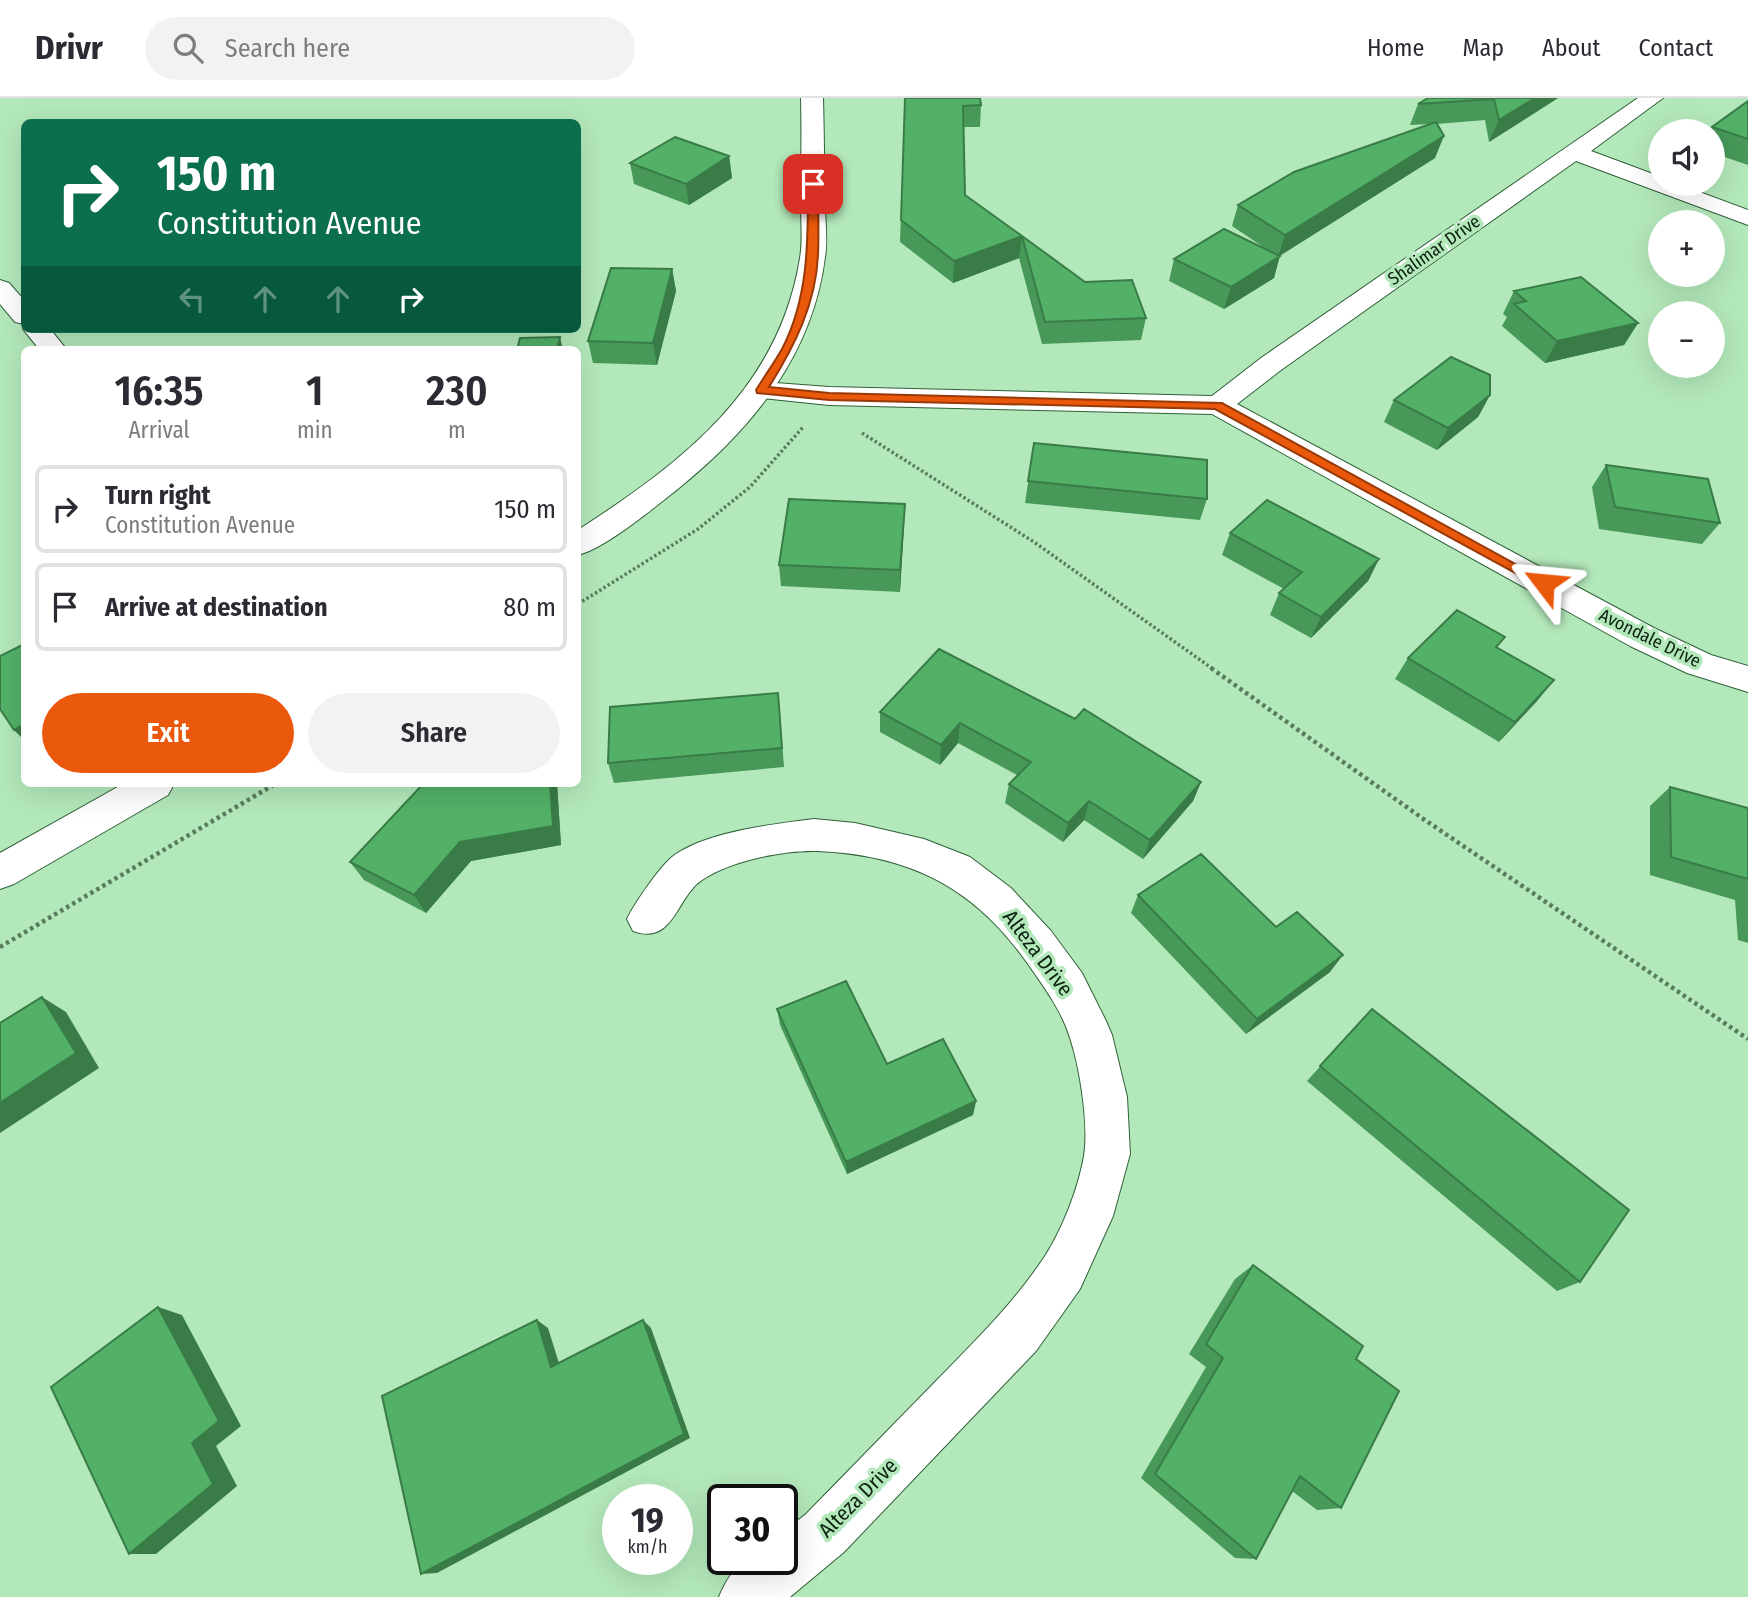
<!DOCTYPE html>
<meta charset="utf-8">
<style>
body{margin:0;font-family:"Fira Sans Condensed",sans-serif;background:#f2f2f3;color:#2b2b33;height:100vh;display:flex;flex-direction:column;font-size:26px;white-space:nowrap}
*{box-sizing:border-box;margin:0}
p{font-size:23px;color:#7c7c81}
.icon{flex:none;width:38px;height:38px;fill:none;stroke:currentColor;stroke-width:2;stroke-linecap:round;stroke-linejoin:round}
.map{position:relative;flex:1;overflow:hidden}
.panel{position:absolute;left:21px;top:248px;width:560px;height:441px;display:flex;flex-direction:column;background:#fff;border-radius:10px;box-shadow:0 7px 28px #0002}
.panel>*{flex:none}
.guide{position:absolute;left:21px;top:21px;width:560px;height:214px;border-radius:10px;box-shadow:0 7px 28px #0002;background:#0b6e4f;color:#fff;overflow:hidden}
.tools{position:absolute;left:1648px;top:21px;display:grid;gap:14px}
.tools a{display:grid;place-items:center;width:77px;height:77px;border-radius:50%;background:#fff;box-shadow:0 7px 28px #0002;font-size:35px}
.speed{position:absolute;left:602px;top:1386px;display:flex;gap:14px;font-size:35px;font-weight:700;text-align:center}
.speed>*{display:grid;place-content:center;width:91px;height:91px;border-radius:50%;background:#fff;box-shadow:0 7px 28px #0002;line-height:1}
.speed small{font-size:18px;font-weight:400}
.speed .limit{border:4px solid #111;border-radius:10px;background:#fff;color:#111}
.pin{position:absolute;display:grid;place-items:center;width:60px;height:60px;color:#fff;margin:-30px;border-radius:14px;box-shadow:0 4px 10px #0006}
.me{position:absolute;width:77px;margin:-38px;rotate:299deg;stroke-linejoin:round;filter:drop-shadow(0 0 5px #0008)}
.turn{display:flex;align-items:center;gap:24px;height:147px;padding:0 21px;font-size:32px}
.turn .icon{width:91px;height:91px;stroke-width:2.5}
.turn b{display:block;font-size:49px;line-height:60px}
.lanes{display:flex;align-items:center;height:66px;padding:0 21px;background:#0003;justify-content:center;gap:35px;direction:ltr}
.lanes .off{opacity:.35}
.eta{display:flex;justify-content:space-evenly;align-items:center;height:119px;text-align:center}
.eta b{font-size:42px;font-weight:600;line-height:49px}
.cta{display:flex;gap:14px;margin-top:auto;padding:14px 21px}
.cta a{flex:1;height:80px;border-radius:42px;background:#ea580c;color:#fff;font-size:28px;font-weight:600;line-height:80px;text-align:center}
.cta a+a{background:#f2f2f3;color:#2b2b33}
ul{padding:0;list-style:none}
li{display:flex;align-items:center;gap:21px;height:88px;margin:0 14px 10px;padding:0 7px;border:4px solid #e1e1e2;border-radius:10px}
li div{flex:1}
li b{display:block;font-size:26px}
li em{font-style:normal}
header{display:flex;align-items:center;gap:42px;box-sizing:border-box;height:98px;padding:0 35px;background:#fff;border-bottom:2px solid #e1e1e2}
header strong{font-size:33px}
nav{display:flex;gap:38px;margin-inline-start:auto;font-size:24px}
.search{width:490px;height:63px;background:#f2f2f3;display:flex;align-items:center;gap:18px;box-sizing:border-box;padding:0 24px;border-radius:38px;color:#7c7c81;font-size:26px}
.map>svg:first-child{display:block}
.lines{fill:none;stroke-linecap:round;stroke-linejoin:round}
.street-casing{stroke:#2f6039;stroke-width:2}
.primary-casing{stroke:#2f6039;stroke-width:2}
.path-far1{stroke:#597c5e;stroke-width:3.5;stroke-dasharray:2.5 2.5;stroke-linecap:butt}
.path{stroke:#597c5e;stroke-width:4.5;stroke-dasharray:3.5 3.5;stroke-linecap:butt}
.street{fill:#fff;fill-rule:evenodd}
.primary{fill:#fff;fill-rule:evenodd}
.wall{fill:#479859}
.shaded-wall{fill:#397c48}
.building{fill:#52b167;stroke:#397c48;stroke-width:2}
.route{fill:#ea580c;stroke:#983908;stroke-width:2}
.labels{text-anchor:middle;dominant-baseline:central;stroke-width:7;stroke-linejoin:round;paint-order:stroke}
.far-street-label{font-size:18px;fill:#0d2111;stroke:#b3e8ba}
.street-label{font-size:21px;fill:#0d2111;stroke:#b3e8ba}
</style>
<header>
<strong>Drivr</strong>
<div class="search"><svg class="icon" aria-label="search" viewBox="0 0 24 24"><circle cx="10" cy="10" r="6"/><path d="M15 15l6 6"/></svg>Search here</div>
<nav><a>Home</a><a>Map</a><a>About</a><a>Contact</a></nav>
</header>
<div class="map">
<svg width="1748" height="1499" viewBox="0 0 1748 1499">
<rect width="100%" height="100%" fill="#b3e8ba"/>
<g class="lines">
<g class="street-casing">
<path id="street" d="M1638,0H1663L1591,53L1661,79V86H1678L1748,112V127L1576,63L1281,272L1237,306L1654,530L1711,557L1748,568V594L1687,575L1630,548L1212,316L829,307L762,300L752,298L748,292L752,286L762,284L829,289L1212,298L1261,260Z
M0,182L9,185L24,202V226L15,224L0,206Z
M24,228V231H50L67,252H40L23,231Z
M814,721L855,725L924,741L970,759L1011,790L1051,833L1082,875L1106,923L1112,937L1127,999L1130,1056L1113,1118L1080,1191L1036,1253L844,1454L790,1499H719C734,1463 746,1461 782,1461V1435L806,1416C850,1371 893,1327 937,1282C975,1243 1015,1204 1045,1158C1063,1130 1078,1091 1084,1058C1089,1027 1080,970 1070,940C1062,913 1044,889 1028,866C974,789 910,757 817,753C783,752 730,763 702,782C676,799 674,848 633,833L627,821C634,806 659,770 672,759C704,734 774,726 814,721Z"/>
</g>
<g class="primary-casing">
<path id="primary" d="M801,0H823C824,35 824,71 825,106C825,124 828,142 825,159C813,256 753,330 679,390C655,409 606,450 578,457V432C683,364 779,291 800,160C803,143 801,125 801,107C801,71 802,36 801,0Z
M123,686H174L168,697L14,786L0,791V755Z"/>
</g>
<path class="path-far1" d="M862,335L1034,444L1213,571
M578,506L698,431L750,389L804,328"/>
<path class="path" d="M1211,570L1422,720L1748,941
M0,849L275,686"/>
<use href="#street" class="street"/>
<use href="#primary" class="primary"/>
</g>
<path class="wall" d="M905,0L981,7L980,29H963L965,97L1022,138L1019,160L953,185L900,144Z
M1428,0H1558L1489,44L1485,22L1437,26L1435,60L1279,158L1274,180L1224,211L1169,183L1174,161L1269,153L1232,128L1238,107L1431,26L1410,27L1418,6Z
M1748,3V67L1713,55V33H1710L1712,29Z
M729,58L732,80L689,107L634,86L630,65Z
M1022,138L1085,184L1146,220L1141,242L1042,246L1019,160Z
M672,171L676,193L657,267L593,265L588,243Z
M1514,193L1638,225L1624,247L1545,265L1502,228L1507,219L1503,216Z
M1490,297L1478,319L1437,352L1384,324L1394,302Z
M1034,345L1207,401L1200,422L1025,405Z
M1606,367L1720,425L1702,446L1599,431L1592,389Z
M905,406L900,494L781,488L779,467Z
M1230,435L1379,461L1368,483L1311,540L1270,517L1279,495L1284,491L1222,457Z
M1497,550L1554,582L1537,603L1499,644L1395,581L1408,560Z
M880,614L1075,621L1201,684L1193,703L1143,761L1084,722L1063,744L1005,705L1009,686L1017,677L958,645L940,667L880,634Z
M780,615L784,669L614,685L608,665Z
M423,686H557L561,747L471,763L426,815L364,782L350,764Z
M1670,689L1748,710V845L1738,842L1735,802L1650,777V708Z
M1138,797L1276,829L1330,874L1246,936L1131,815Z
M777,911L887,966L976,1003L973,1017L847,1076L780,927Z
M1372,911L1580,1184L1557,1193L1307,983Z
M1253,1167L1356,1261L1341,1410L1317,1412L1292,1393L1256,1461L1235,1460L1141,1380L1206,1269L1189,1256L1235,1181Z"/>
<path class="shaded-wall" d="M1535,0H1558L1489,44L1499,22Z
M1444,38L1435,60L1278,159L1285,137Z
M729,58L732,80L689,107L686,86Z
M1022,138L1019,160L953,185L954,163Z
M1280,158L1274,180L1224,211L1231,189Z
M672,171L676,193L657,267L653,245Z
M1638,225L1624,247L1545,265L1557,243Z
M560,239L563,252H557Z
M1490,297L1478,319L1437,352L1448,330Z
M905,406L904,428L900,494V472Z
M1379,461L1368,483L1311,540L1321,519Z
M1554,582L1537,603L1499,644L1515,624Z
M960,625L958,645L940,667L941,647Z
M24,626V642L14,632Z
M1201,684L1193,703L1143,761L1150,742Z
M550,686H557L561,747L471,763L426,815L414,797L460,744Z
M1089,703L1084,722L1063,744L1068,725Z
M1343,857L1330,874L1246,936L1257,921Z
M42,899L66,914L99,970L0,1035V1005Z
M976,1003L973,1017L847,1076L846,1064Z
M158,1209L182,1217L241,1328L216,1348L237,1388L156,1456H129L192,1345Z
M537,1222L548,1230L562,1275L551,1269Z
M643,1222L651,1230L690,1340L437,1475L421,1476Z"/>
<path class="building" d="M905,0H980L981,7L963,8L965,97L1022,138L954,163L901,122Z
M1428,0H1535L1499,22L1494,1L1418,6Z
M1748,3V41L1712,29Z
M1436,24L1444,38L1285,137L1238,107L1294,74Z
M675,39L729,58L686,86L630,65Z
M1224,131L1280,158L1231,189L1174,161Z
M1022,138L1085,184L1132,182L1146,220L1045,224Z
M611,170L672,171L653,245L588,243Z
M1581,179L1638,225L1557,243L1514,206L1526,203L1514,193Z
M560,239L557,252H517L520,240Z
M1451,259L1490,277V297L1448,330L1394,302Z
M1034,345L1207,362V401L1028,383Z
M1606,367L1708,381L1720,425L1615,409Z
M789,401L905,406L900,472L779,467Z
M1267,402L1379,461L1321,519L1279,495L1302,474L1230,435Z
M1457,512L1505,539L1496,549L1554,582L1515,624L1408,560Z
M24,546V626L14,632L0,611V558Z
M939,551L1075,621L1084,611L1201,684L1150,742L1089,703L1068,725L1009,686L1031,664L960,625L941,647L880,614Z
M778,595L782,650L608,665L610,609Z
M423,686H550L553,728L460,744L414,797L350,764Z
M1670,689L1748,710V781L1671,759Z
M1201,756L1276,829L1297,814L1343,857L1257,921L1138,797Z
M846,883L887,966L943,941L976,1003L846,1064L777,911Z
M42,899L76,955L0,1005V925Z
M1372,911L1629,1112L1580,1184L1320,968Z
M1253,1167L1363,1248L1356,1261L1399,1293L1341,1410L1300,1378L1256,1461L1155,1376L1223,1260L1206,1246Z
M158,1209L219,1323L192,1345L213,1386L129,1456L51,1289Z
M537,1222L551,1269L643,1222L684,1336L421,1476L382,1298Z"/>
<path class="route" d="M813,83L818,86C818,109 819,134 818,157C816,206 794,249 769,289L829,295L1222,305L1550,485L1548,488H1539L1215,311L829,302L757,295L756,292C764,279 774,265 782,251C809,199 808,142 808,86Z"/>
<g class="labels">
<g class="far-street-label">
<text transform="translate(1434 152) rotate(-35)">Shalimar Drive</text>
<text transform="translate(1650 540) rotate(26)">Avondale Drive</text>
</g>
<g class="street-label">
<text transform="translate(1038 855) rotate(53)">Alteza Drive</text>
<text transform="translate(858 1400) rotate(-45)">Alteza Drive</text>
</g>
</g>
</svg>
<div class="tools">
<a><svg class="icon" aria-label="sound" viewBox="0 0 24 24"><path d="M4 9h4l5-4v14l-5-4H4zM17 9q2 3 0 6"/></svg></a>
<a>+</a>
<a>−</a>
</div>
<div class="speed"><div>19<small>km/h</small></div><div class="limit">30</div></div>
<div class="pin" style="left:813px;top:86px;background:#d93025"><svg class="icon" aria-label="arrive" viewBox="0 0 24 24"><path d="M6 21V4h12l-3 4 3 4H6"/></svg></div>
<svg class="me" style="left:1544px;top:485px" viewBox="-20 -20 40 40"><path d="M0-17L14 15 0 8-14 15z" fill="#ea580c" stroke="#fff" stroke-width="4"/></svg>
<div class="guide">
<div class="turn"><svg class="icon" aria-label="right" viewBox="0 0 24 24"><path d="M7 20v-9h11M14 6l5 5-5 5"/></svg><div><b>150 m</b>Constitution Avenue</div></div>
<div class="lanes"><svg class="icon off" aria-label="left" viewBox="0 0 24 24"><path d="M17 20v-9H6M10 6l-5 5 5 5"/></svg><svg class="icon off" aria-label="ahead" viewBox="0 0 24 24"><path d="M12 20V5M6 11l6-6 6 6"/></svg><svg class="icon off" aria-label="ahead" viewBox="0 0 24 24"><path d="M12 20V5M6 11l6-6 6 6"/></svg><svg class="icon" aria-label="right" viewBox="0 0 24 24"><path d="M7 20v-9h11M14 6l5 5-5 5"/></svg></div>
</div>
<section class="panel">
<div class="eta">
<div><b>16:35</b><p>Arrival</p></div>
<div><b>1</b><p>min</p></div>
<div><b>230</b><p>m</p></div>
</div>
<ul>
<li><svg class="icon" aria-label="right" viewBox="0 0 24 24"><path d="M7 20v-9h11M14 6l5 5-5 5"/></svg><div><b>Turn right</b><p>Constitution Avenue</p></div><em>150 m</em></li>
<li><svg class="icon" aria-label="arrive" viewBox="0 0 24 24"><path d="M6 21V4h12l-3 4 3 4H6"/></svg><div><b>Arrive at destination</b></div><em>80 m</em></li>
</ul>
<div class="cta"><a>Exit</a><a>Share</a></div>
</section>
</div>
